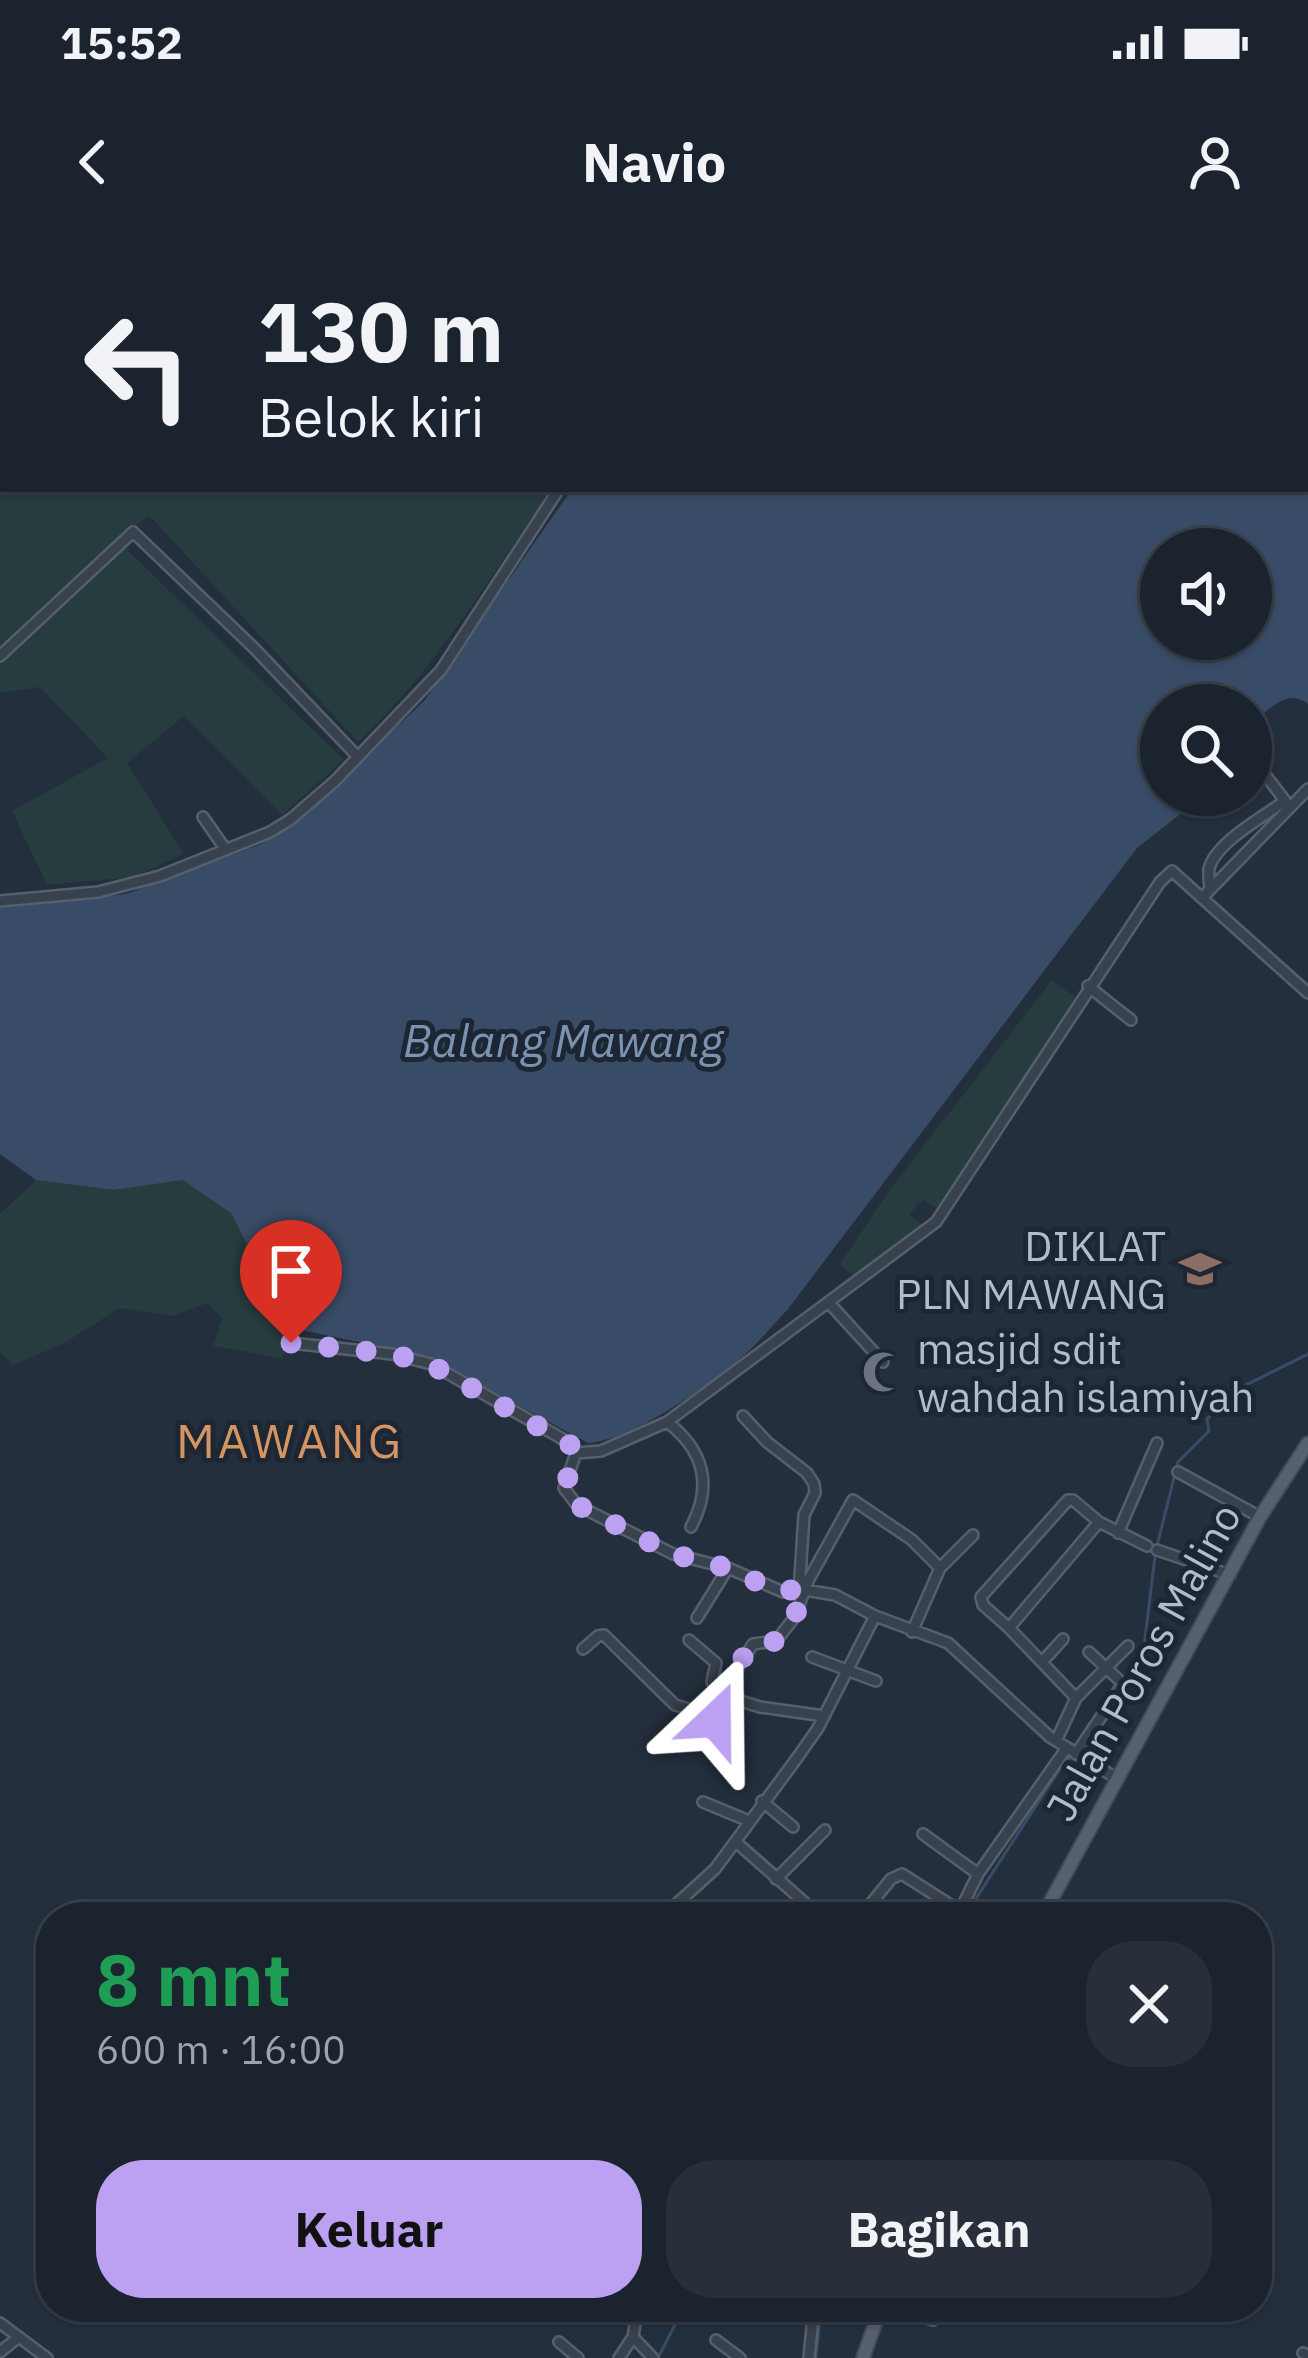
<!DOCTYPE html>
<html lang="id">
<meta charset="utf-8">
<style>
body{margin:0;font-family:"IBM Plex Sans",sans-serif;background:#282f3a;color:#f1f3f6;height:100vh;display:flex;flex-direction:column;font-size:45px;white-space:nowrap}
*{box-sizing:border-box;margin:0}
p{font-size:39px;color:#a0a4aa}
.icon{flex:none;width:66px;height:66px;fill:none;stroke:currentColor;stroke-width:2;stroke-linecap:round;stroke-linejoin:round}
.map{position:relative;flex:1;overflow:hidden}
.details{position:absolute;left:36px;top:1662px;width:1236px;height:420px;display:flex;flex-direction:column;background:#1b232e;border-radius:48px;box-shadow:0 3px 9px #0004,0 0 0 3px #39404a}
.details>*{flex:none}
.banner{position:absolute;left:0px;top:0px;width:1308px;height:252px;box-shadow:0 3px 9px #0004,0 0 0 3px #39404a;background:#1b232e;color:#f1f3f6;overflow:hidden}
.controls{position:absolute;left:1140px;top:288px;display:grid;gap:24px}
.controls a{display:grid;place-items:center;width:132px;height:132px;border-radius:50%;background:#1b232e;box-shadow:0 3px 9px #0004,0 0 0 3px #39404a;font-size:60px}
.pin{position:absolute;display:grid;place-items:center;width:102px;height:102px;color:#fff;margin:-123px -51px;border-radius:50% 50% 50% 0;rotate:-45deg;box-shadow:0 0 12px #0007}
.pin .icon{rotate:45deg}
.me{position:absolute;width:132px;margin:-66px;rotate:23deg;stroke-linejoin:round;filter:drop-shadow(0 0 9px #0008)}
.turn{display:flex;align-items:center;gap:42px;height:252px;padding:0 60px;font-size:54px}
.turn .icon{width:156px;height:156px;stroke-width:2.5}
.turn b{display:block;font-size:84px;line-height:102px}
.round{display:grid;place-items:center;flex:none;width:126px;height:126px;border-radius:48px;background:#282f3a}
.head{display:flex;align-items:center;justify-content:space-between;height:204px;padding:0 60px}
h1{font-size:72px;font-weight:700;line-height:90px;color:#1e9e55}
.cta{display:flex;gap:24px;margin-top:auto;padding:24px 60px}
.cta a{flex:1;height:138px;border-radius:48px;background:#bca0f2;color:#111;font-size:48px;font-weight:700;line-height:138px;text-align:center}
.cta a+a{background:#282f3a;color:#f1f3f6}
.status{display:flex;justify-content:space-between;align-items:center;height:84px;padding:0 60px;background:#1b232e;direction:ltr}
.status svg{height:33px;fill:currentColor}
header{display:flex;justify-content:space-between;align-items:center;height:156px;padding:0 60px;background:#1b232e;font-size:54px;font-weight:700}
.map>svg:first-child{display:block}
.green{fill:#263c3f}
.water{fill:#394c67;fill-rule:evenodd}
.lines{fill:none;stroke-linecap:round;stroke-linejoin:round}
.stream{stroke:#394c67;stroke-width:3}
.minor-casing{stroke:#565f6c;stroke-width:14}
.major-casing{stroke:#414a57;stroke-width:16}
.minor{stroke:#38414e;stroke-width:9}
.major{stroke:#56606e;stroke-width:12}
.route{stroke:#bca0f2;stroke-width:21;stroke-dasharray:0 37.8}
.labels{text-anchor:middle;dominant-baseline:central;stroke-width:10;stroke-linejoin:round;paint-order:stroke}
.poi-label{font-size:42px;fill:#b4bcc9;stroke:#1d2633;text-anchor:end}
.street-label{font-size:42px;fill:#b4bcc9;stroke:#1d2633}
.water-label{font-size:45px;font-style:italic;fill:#7c92b1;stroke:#1d2633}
.quarter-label{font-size:48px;letter-spacing:3px;fill:#d59563;stroke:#1d2633}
</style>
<div class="status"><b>15:52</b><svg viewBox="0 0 49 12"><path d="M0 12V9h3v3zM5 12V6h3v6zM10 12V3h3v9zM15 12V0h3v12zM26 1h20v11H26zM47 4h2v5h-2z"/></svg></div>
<header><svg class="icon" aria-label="back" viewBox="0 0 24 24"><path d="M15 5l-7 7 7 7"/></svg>Navio<svg class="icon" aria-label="person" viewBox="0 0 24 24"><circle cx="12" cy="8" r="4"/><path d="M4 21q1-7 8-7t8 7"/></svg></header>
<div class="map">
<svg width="1308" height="2118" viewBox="0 0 1308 2118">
<rect width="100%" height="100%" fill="#242f3e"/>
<path class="green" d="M0,0L478,3H3V249H552C489,336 438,428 358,502L149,275L118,301L344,520L282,575L184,476L127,523L184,614L133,637L47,645L12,571L108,518L40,447L0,453Z
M1052,740L1076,758L944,972L923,960L909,974L924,987L856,1039L840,1024L891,948Z
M36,940L114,950L183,940L232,973L252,1015L259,1066L301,1090L281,1118L213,1106L222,1079L208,1063L172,1076L119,1068L65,1103L13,1125L0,1112V974Z"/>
<path class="water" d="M1108,0H1308V464C1287,447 1270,470 1251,483V465H1161V555H1186L1184,571L1137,608L788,1069C771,1087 754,1108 735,1123C702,1150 629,1201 588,1203L427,1116L301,1090L259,1066L252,1015L232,974L183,940L114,950L36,940L0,914V668L126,654L259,605L293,584L424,461L572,249H1305V3H1100ZM1161,309H1251V399H1161Z"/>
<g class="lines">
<path class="stream" d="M1157,1306L1178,1222L1209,1191L1207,1179L1232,1152L1308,1114
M1127,1439L1144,1407L1155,1316
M964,1677L1063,1524L1074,1515
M658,2118L684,2067
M816,2118L821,2067"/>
<g class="minor-casing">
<path id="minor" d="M966,0L988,3
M863,3L869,0
M1070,3L1087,0
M0,416L133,292L254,408L358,517
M1251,516L1286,562
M203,577L226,610
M1210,650C1210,647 1208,632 1209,629C1215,603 1264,576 1285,561
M1202,658L1308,753
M0,661L98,652L160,636L270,592L291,579L335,541L441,430L559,249
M1088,746L1131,780
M830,1064L883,1122
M291,1103L392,1114L431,1124L568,1202L576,1213L601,1211L667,1182L936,982L1160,642L1172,631L1202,658L1308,549
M743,1176L767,1202L807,1233L814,1244L815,1253L804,1275L799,1352
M667,1182C704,1210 713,1246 691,1287
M576,1213L564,1248L577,1265L673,1314L728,1328L783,1352L805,1350L835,1355L875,1376L948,1403L1050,1497L1116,1538
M1178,1232L1260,1277
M1118,1293L1157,1203
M1157,1310L1230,1335
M940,1328L973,1295
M697,1378L728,1328
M1009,1388L983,1365L981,1357L1068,1260H1073L1099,1282L1147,1306
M689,1400L716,1423L712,1442L728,1452
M583,1409L598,1396L604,1395L675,1465L719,1478L735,1432L753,1404L776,1401L794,1378L809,1339L853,1260L912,1300L940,1328L912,1392
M1089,1412L1118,1439
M812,1417L876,1441
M1043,1421L1063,1399
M728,1457L760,1467L824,1476
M1076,1458L1128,1406
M1056,1501L1076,1458L1009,1388L1099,1282
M1076,1514L1123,1444
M762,1561L793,1587
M703,1562L749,1581
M923,1594L978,1634
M736,1602L821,1677
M776,1639L825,1590
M662,1677L715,1629L797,1518L818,1488L875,1376
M860,1677L891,1639L902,1634L960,1671
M957,1677L978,1634L1066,1509
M889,2067L933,2080
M0,2083L47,2118
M633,2097L653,2118
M716,2100L740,2118
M559,2102L578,2118
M0,2112L19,2097
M1303,2113L1308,2116
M619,2118L633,2097L637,2072L634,2067
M809,2118L814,2067"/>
</g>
<g class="major-casing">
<path id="major" d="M1042,1677L1260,1277L1308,1203
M863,2118L881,2067"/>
</g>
<use href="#minor" class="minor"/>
<use href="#major" class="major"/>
</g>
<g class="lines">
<path class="route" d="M291,1103L392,1114L430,1124L574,1207L577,1213L564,1248L577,1265L673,1314L728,1328L774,1350H805L794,1378L776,1401L749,1407L730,1441L724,1469L715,1480"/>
</g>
<defs>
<g id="school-bare" transform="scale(3.24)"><path d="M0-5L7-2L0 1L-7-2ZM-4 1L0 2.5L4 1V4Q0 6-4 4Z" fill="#8d6e63" stroke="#1d2633" stroke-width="2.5" paint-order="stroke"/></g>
<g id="mosque-bare" transform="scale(3.24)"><path d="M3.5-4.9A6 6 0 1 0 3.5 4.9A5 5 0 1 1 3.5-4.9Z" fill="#6b7280" stroke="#1d2633" stroke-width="2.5" paint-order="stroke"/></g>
</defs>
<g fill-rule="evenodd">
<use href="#school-bare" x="1200" y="1029"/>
<use href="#mosque-bare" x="883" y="1132"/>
</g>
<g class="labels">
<g class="poi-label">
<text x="1166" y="1005">DIKLAT<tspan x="1166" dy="48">PLN MAWANG</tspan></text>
<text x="917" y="1108" text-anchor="start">masjid sdit<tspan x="917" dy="48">wahdah islamiyah</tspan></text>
</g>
<g class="street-label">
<text transform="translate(1143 1422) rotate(-61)">Jalan Poros Malino</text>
</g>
<g class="water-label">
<text x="563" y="800">Balang Mawang</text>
</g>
<g class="quarter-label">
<text x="290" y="1200">MAWANG</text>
</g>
</g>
</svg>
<div class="controls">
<a><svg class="icon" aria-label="sound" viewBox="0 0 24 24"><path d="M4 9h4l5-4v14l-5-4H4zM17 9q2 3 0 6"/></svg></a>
<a><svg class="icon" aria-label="search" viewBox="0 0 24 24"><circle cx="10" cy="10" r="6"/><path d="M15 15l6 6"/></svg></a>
</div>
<div class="pin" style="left:291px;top:1103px;background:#d93025"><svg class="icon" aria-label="arrive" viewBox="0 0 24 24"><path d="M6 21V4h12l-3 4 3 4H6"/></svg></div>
<svg class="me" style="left:715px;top:1480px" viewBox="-20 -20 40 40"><path d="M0-17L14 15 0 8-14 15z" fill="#bca0f2" stroke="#fff" stroke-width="4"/></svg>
<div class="banner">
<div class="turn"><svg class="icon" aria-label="left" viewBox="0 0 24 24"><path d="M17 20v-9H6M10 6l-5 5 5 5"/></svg><div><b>130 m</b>Belok kiri</div></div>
</div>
<section class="details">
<div class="head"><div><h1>8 mnt</h1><p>600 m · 16:00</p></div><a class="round"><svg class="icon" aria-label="close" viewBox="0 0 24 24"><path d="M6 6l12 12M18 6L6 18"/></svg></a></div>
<div class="cta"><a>Keluar</a><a>Bagikan</a></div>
</section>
</div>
